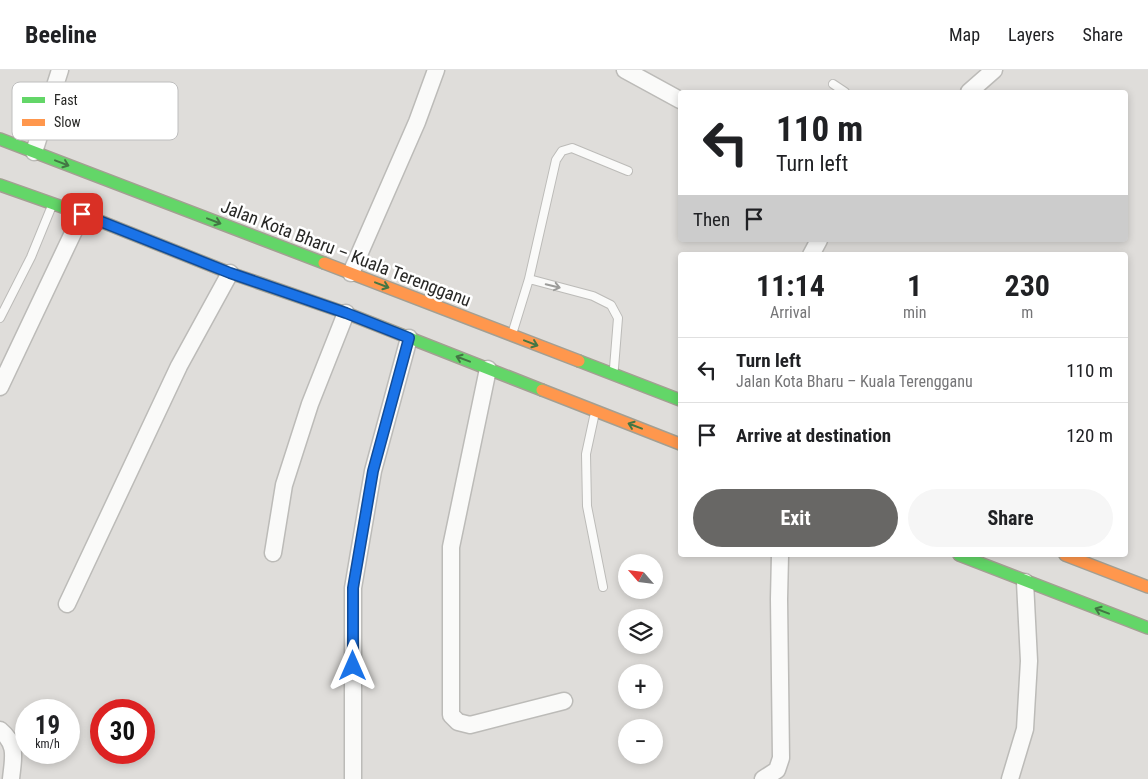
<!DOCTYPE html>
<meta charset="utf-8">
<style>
body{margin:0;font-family:"Roboto Condensed",sans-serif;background:#f6f6f6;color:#202124;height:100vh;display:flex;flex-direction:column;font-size:19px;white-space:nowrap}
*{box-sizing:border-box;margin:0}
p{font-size:16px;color:#757577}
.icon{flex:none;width:28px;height:28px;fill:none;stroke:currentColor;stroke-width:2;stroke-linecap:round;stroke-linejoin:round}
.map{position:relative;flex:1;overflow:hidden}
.side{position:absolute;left:678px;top:182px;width:450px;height:305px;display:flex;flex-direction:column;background:#fff;border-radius:5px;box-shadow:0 2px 8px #0003}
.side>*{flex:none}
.banner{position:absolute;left:678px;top:20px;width:450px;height:152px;border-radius:5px;box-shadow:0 2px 8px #0003;background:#fff;color:#202124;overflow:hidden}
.needle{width:32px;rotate:298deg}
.buttons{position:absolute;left:618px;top:484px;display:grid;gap:10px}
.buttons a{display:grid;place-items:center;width:45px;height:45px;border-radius:50%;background:#fff;box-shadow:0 2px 8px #0003;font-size:25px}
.speed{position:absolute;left:15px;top:629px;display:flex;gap:10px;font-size:25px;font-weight:700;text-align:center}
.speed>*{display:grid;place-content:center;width:65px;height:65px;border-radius:50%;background:#fff;box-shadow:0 2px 8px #0003;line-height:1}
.speed small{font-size:12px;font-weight:400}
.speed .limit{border:8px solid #d22;background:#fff;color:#111}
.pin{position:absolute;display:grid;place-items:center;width:42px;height:42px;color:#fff;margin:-21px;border-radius:10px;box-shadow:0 2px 8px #0006}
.me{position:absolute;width:55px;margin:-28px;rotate:0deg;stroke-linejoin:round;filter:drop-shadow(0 0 4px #0008)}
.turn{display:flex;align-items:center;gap:18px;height:105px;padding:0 15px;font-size:22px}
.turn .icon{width:65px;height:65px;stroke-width:2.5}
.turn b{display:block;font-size:35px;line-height:42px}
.then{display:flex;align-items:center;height:48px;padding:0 15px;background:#0003;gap:10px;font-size:19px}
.eta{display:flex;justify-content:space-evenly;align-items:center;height:85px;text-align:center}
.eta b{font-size:30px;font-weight:700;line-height:35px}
.cta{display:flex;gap:10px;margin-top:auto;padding:10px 15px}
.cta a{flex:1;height:58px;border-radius:30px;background:#686765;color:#fff;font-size:20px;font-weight:700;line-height:58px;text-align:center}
.cta a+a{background:#f6f6f6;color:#202124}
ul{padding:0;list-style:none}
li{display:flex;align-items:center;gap:15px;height:65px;padding:0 15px;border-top:1px solid #e0e0e0}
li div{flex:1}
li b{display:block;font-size:19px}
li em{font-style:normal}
header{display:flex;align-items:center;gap:30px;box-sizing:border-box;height:70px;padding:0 25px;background:#fff;border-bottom:1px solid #e0e0e0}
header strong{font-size:24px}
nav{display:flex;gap:28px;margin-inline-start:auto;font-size:18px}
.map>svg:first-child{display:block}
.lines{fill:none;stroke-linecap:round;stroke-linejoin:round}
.lane-casing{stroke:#bcbbb8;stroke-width:10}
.street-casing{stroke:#bcbbb8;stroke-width:19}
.fast-casing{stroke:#a39f92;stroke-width:14}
.slow-casing{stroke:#a39f92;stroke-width:14}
.lane{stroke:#fafaf9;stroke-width:8}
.street{stroke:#fafaf9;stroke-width:16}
.fast{stroke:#63d668;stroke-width:11}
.slow{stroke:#ff974d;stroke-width:11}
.oneway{stroke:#437644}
.oneway2{stroke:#9c9c9a}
.route-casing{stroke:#114b97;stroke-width:12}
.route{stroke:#1a73e8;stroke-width:9}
.labels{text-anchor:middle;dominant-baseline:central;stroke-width:5;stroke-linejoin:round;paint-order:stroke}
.street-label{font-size:18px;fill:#282826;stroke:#fff}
.key{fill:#fff;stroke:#bebebe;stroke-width:1}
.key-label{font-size:14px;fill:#282826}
</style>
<header>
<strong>Beeline</strong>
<nav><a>Map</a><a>Layers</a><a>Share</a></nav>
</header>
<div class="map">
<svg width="1148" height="709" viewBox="0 0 1148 709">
<rect width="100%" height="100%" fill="#dfddda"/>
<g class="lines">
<g class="lane-casing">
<path id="lane" d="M833,14L845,22
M529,209L556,90L562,81L572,78L628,101
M0,248L31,187L51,138
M513,261L529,209L593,226L611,235L618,248L614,298
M594,347L586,384L587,436L603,517"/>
</g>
<g class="street-casing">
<path id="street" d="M625,0L680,30
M969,22L994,0
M34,82L60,0
M811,185L819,170
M351,203L417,52L436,0
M488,299L451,477V645L458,652L470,655L564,631
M0,317L82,144
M273,483L284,415L310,334L346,243
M67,534L179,296L230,203
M0,660C18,675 13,688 11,709
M353,709V518L373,401L409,268
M763,709L777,700L781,688L779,529L780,485
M1010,709L1025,659L1029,591L1025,512"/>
</g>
<g class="fast-casing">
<path id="fast" d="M0,69L324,193
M0,115L82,144L230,203L346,243L542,320
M579,291L680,330
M959,485L1148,558"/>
</g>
<g class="slow-casing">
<path id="slow" d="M324,193L579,291
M542,320L680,374
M1065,485L1148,517"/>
</g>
<use href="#lane" class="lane"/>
<use href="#street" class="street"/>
<use href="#fast" class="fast"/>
<use href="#slow" class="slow"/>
</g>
<defs><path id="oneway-shaft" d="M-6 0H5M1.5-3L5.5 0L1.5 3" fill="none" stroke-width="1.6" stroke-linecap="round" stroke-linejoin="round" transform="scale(1.25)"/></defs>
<g class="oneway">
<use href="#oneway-shaft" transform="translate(62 93) rotate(21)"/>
<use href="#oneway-shaft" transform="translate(214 151) rotate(21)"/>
<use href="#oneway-shaft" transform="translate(382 215) rotate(21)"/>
<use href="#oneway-shaft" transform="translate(531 273) rotate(21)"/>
<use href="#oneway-shaft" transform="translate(463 289) rotate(-159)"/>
<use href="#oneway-shaft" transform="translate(635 356) rotate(-159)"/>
<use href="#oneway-shaft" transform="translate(1102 541) rotate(-159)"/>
</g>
<use class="oneway2" href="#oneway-shaft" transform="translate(553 216) rotate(14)"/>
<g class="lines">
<g class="route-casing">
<path id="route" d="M82,144L230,203L346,243L409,268L373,401L353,518V596"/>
</g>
<use href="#route" class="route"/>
</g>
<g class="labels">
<g class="street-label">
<text transform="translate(346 183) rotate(21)">Jalan Kota Bharu – Kuala Terengganu</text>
</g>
</g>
<rect x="12" y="12" width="166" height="58" rx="8" class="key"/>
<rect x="22" y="27" width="23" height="6" fill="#63d668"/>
<rect x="22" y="49" width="23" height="7" fill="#ff974d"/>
<g class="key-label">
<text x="54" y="35">Fast</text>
<text x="54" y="57">Slow</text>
</g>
</svg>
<div class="buttons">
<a><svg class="needle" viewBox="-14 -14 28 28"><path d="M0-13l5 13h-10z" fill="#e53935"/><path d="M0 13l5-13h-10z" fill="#757577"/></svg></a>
<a><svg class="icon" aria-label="layers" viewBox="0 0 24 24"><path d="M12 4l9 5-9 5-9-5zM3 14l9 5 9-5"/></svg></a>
<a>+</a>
<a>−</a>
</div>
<div class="speed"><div>19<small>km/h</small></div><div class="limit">30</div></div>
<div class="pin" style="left:82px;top:144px;background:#d93025"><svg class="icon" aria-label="arrive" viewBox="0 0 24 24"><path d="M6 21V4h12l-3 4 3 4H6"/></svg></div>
<svg class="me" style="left:353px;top:596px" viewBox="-20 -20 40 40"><path d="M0-17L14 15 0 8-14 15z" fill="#1a73e8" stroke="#fff" stroke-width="4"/></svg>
<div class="banner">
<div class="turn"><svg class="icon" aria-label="left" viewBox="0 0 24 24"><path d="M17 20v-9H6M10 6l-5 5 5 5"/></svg><div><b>110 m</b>Turn left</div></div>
<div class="then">Then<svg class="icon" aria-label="arrive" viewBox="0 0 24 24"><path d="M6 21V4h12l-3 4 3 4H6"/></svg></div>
</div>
<section class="side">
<div class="eta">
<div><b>11:14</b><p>Arrival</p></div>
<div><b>1</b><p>min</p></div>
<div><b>230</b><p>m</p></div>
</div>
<ul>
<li><svg class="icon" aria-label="left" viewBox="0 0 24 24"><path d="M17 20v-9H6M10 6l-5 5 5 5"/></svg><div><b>Turn left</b><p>Jalan Kota Bharu – Kuala Terengganu</p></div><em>110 m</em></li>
<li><svg class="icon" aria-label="arrive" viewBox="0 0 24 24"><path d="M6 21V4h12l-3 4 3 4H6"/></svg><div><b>Arrive at destination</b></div><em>120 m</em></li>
</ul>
<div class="cta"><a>Exit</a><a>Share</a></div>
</section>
</div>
